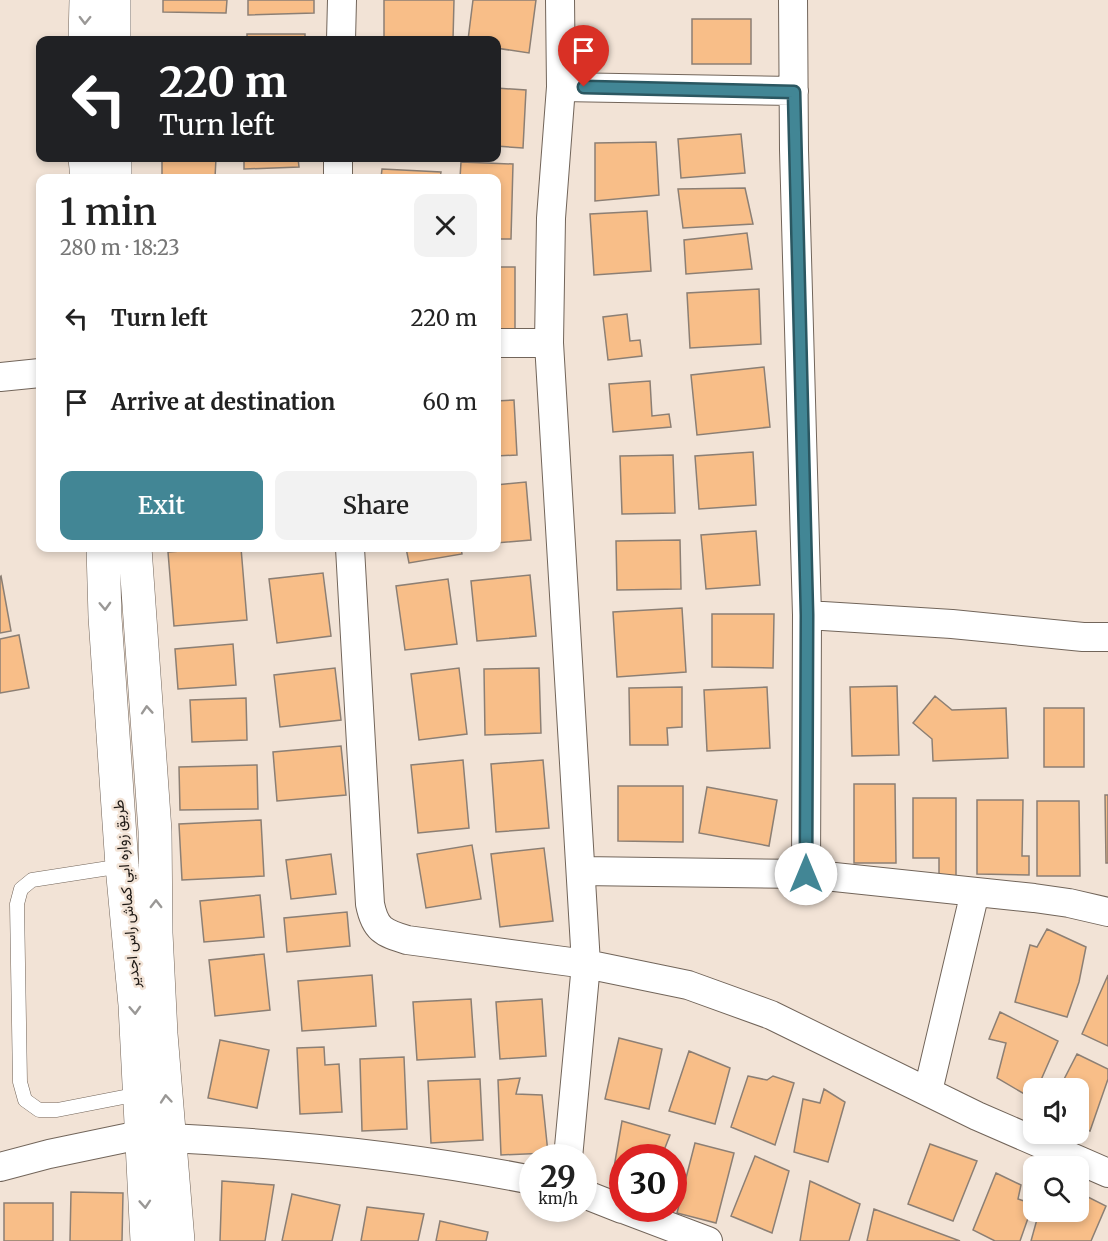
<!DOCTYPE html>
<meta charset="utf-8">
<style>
body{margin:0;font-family:Merriweather,Vazirmatn,serif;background:#f2f2f2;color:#222;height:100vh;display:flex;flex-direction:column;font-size:22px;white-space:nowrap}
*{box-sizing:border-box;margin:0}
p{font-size:20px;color:#767676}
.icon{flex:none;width:33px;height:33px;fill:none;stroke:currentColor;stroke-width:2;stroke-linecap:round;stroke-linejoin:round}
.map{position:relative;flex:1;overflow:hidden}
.details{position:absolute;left:36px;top:174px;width:465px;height:378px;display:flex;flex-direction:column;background:#fff;border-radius:12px;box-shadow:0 3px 9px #0003}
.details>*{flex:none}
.top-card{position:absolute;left:36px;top:36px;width:465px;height:126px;border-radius:12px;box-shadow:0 3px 9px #0003;background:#202124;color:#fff;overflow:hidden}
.fabs{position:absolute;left:1023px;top:1078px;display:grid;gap:12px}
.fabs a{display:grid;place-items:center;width:66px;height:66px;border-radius:12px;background:#fff;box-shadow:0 3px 9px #0003;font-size:30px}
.speed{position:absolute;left:519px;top:1144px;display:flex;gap:12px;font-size:30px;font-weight:700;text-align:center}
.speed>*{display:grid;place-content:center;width:78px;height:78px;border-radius:50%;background:#fff;box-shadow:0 3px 9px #0003;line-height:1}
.speed small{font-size:15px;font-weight:400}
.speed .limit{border:9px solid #d22;background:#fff;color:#111}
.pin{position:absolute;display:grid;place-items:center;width:51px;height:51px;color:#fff;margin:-62px -26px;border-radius:50% 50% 50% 0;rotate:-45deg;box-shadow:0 0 6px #0007}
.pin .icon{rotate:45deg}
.me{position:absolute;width:66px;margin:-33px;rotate:0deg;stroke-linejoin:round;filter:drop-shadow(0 0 4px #0008)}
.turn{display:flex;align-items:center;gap:21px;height:126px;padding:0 24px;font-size:27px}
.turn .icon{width:78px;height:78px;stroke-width:2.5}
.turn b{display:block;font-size:42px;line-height:51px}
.round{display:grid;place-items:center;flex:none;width:63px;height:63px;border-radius:12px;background:#f2f2f2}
.head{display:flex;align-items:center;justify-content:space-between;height:102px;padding:0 24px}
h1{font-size:36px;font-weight:600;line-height:45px}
.primary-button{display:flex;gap:12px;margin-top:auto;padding:12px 24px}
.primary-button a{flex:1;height:69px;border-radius:12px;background:#428695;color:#fff;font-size:24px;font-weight:600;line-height:69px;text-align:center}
.primary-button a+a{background:#f2f2f2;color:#222}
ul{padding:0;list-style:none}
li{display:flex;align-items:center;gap:18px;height:84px;padding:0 24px}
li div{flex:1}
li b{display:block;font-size:22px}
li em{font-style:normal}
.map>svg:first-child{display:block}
.building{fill:#f8be88;stroke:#8c7f74;stroke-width:1.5}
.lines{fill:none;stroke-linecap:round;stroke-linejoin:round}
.lane-casing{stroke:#72655a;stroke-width:15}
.street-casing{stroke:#72655a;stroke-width:30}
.primary-casing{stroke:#72655a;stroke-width:34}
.lane{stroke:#fff;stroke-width:14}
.street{stroke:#fff;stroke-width:28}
.primary{stroke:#fff;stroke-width:33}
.oneway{stroke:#9a9896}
.route-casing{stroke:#2b5761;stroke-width:15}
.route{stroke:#428695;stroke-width:10}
.labels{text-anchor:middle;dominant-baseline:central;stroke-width:5;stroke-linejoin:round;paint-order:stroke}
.street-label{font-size:15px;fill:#1e1915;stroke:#f2e3d6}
</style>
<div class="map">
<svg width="1108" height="1241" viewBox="0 0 1108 1241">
<rect width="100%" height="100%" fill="#f2e3d6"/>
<path class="building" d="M163,0H227L226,13L163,12Z
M248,0H314V13L248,15Z
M384,0H454L453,40H384Z
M473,0H536L529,53L496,48V40H468Z
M692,19H751V64H692Z
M247,34H305V40H247Z
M225,39V40H159Z
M496,88L526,90L523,148L496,146Z
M741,134L745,173L681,178L678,139Z
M656,142L659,195L595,201V143Z
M162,158H216L215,178H162Z
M244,158H298L299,167L244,169Z
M461,162L513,164L511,239H496V178H460Z
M382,169L441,172L440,178H381Z
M745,188L753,224L683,228L678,189Z
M647,211L651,271L594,275L590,214Z
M747,233L752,269L686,274L684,240Z
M496,267H515V334H496Z
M759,289L761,344L690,348L687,293Z
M627,314L630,341L640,340L642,356L608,360L603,317Z
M764,367L770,427L697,435L691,375Z
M650,381L652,416L669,414L671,427L613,432L609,384Z
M514,400L517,455L496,456V401Z
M753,452L756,505L699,509L695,456Z
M673,455L675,513L622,514L620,456Z
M526,482L531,540L496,543V485Z
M756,531L760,585L706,589L701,535Z
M680,540L681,589L617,590L616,541Z
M220,548H241L247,620L174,626L168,552Z
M406,548H461L462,554L409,563Z
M323,573L331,636L277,643L269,579Z
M530,575L536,636L477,641L471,581Z
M1,576L11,631L0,633V577Z
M448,579L457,644L405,650L396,586Z
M682,608L686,672L617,677L613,612Z
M712,614H774L773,668L712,667Z
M19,635L29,688L0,693V639Z
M233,644L236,685L178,689L175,649Z
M335,668L341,720L280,727L274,675Z
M459,668L467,734L419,740L411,674Z
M539,668L541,733L485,735L484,669Z
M897,686L899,755L852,756L850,687Z
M682,687V727L667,728L668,745H630L629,688Z
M767,687L770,748L707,751L704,690Z
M935,696L952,710L1006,708L1008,758L933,761L932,739L913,723Z
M246,698L247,740L192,742L190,700Z
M1044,708H1084V767H1044Z
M341,746L346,795L277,801L273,752Z
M463,760L469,828L418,833L411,765Z
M543,760L549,828L496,832L491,764Z
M257,765L258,809L180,810L179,767Z
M854,784H895L896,863H854Z
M618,786H683V842L618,841Z
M707,787L777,800L769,846L699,833Z
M1105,795H1108V863H1106Z
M913,798H956V876H939V858H913Z
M977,800H1023L1022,856H1029V875L977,874Z
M1037,801H1079L1080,876H1037Z
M261,820L264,876L182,880L179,824Z
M472,845L481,899L426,908L417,854Z
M544,848L553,921L500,927L491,854Z
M331,854L336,894L291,899L286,860Z
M260,895L264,937L204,942L200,901Z
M347,912L350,946L287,952L284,918Z
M1047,929L1086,947L1079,982L1067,1017L1015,1002L1030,945L1037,947Z
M264,954L270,1010L215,1016L209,960Z
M372,975L376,1026L302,1031L298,981Z
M1108,975V1046L1082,1034Z
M471,999L475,1057L417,1060L413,1002Z
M542,999L546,1056L500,1059L496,1002Z
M1000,1012L1058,1041L1037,1089H1034L1033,1099L997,1078L1006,1043L989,1039Z
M619,1038L662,1049L649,1109L605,1099Z
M220,1040L269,1050L257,1108L208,1098Z
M324,1047L325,1065L339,1064L342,1112L300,1114L297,1048Z
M689,1051L730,1068L715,1124L669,1111Z
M1077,1054L1108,1069V1079L1090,1131L1078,1127V1089H1059Z
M404,1057L407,1129L362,1131L360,1059Z
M748,1076L767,1080L773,1076L794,1083L775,1145L731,1127Z
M520,1078L516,1094L542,1095L548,1153L501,1155L498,1080Z
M480,1079L483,1140L431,1143L428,1081Z
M824,1089L845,1102L828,1162L794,1152L803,1099L820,1103Z
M622,1121L670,1135L661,1158H622V1182L612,1179Z
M695,1143L734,1153L716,1223L677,1213Z
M930,1144L977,1161L953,1221L908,1204Z
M755,1156L789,1171L772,1233L731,1216Z
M996,1173L1021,1185L1018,1199L1033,1204L1020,1241H995L973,1230Z
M222,1181L274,1185L265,1241H220Z
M810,1181L860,1204L849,1241H800Z
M71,1192L123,1193L122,1241H70Z
M1078,1192L1106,1206L1091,1241H1031L1039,1212H1078Z
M292,1194L340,1205L332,1241H282Z
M4,1203H53V1241H4Z
M367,1207L424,1214L418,1241H361Z
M874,1209L960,1241H867Z
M440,1221L488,1232L486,1241H436Z"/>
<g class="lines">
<g class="lane-casing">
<path id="lane" d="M122,866L32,880L21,889L17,904L20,1082L25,1100L39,1110H57L139,1094"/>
</g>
<g class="street-casing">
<path id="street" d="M560,0L561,87L551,218L549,343L586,964L568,1158
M793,0L794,150L807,615L806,874
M341,40L342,0
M561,87L794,91
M338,178V158
M496,343H549
M0,377L40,373
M350,548L370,904C375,929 383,933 407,940L586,964L688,985L771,1015L977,1116L1108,1173
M807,615L952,624L1083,637H1108
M581,871L806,874L1034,898L1069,903L1108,912
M928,1091L975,892
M170,1138C292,1144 412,1156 532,1180
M0,1167L49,1154L140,1135
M584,1194L622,1209
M623,1209L708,1241"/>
</g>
<g class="primary-casing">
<path id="primary" d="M85,40L86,0
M114,40V0
M85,158L87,178
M115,158V178
M103,548L105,617L122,866L135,1005L147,1241
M135,548L155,831L156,933L161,1034L178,1241"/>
</g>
<use href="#lane" class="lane"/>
<use href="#street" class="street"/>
<use href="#primary" class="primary"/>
</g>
<defs><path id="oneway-chevron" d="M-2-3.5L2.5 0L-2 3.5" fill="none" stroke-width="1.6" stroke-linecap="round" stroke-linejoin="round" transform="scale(1.5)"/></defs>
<g class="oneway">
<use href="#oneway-chevron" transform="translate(85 20) rotate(91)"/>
<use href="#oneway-chevron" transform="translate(105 606) rotate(88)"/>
<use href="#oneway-chevron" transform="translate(147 710) rotate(-94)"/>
<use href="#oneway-chevron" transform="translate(156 904) rotate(-90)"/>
<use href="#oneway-chevron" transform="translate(135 1010) rotate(87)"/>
<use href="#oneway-chevron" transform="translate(166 1099) rotate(-95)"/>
<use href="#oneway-chevron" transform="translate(145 1204) rotate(86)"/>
</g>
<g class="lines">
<g class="route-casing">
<path id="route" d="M584,87L794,92L807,615L806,874"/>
</g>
<use href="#route" class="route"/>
</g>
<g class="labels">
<g class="street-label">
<text transform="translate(126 894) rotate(-95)">طريق زواره ابي كماش راس اجدير</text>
</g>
</g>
</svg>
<div class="fabs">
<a><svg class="icon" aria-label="sound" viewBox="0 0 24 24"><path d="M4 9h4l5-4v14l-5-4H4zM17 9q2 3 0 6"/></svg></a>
<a><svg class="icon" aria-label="search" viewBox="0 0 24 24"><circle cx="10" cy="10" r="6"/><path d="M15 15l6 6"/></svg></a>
</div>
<div class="speed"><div>29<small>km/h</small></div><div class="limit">30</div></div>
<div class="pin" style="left:584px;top:87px;background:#d93025"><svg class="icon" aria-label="arrive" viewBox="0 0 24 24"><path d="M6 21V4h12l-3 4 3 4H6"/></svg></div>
<svg class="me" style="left:806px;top:874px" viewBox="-20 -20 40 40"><circle r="19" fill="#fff"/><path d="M0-13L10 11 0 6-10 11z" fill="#428695"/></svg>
<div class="top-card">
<div class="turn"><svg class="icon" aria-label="left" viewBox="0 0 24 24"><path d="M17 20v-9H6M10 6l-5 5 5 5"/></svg><div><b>220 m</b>Turn left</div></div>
</div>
<section class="details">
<div class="head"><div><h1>1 min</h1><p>280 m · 18:23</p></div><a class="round"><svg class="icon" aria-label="close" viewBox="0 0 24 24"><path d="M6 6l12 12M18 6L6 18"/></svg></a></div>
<ul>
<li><svg class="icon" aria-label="left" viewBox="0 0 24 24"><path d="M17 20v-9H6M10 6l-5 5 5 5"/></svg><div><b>Turn left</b></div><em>220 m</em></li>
<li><svg class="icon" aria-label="arrive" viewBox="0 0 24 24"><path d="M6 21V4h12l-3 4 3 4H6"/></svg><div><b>Arrive at destination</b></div><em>60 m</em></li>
</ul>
<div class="primary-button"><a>Exit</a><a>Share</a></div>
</section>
</div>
